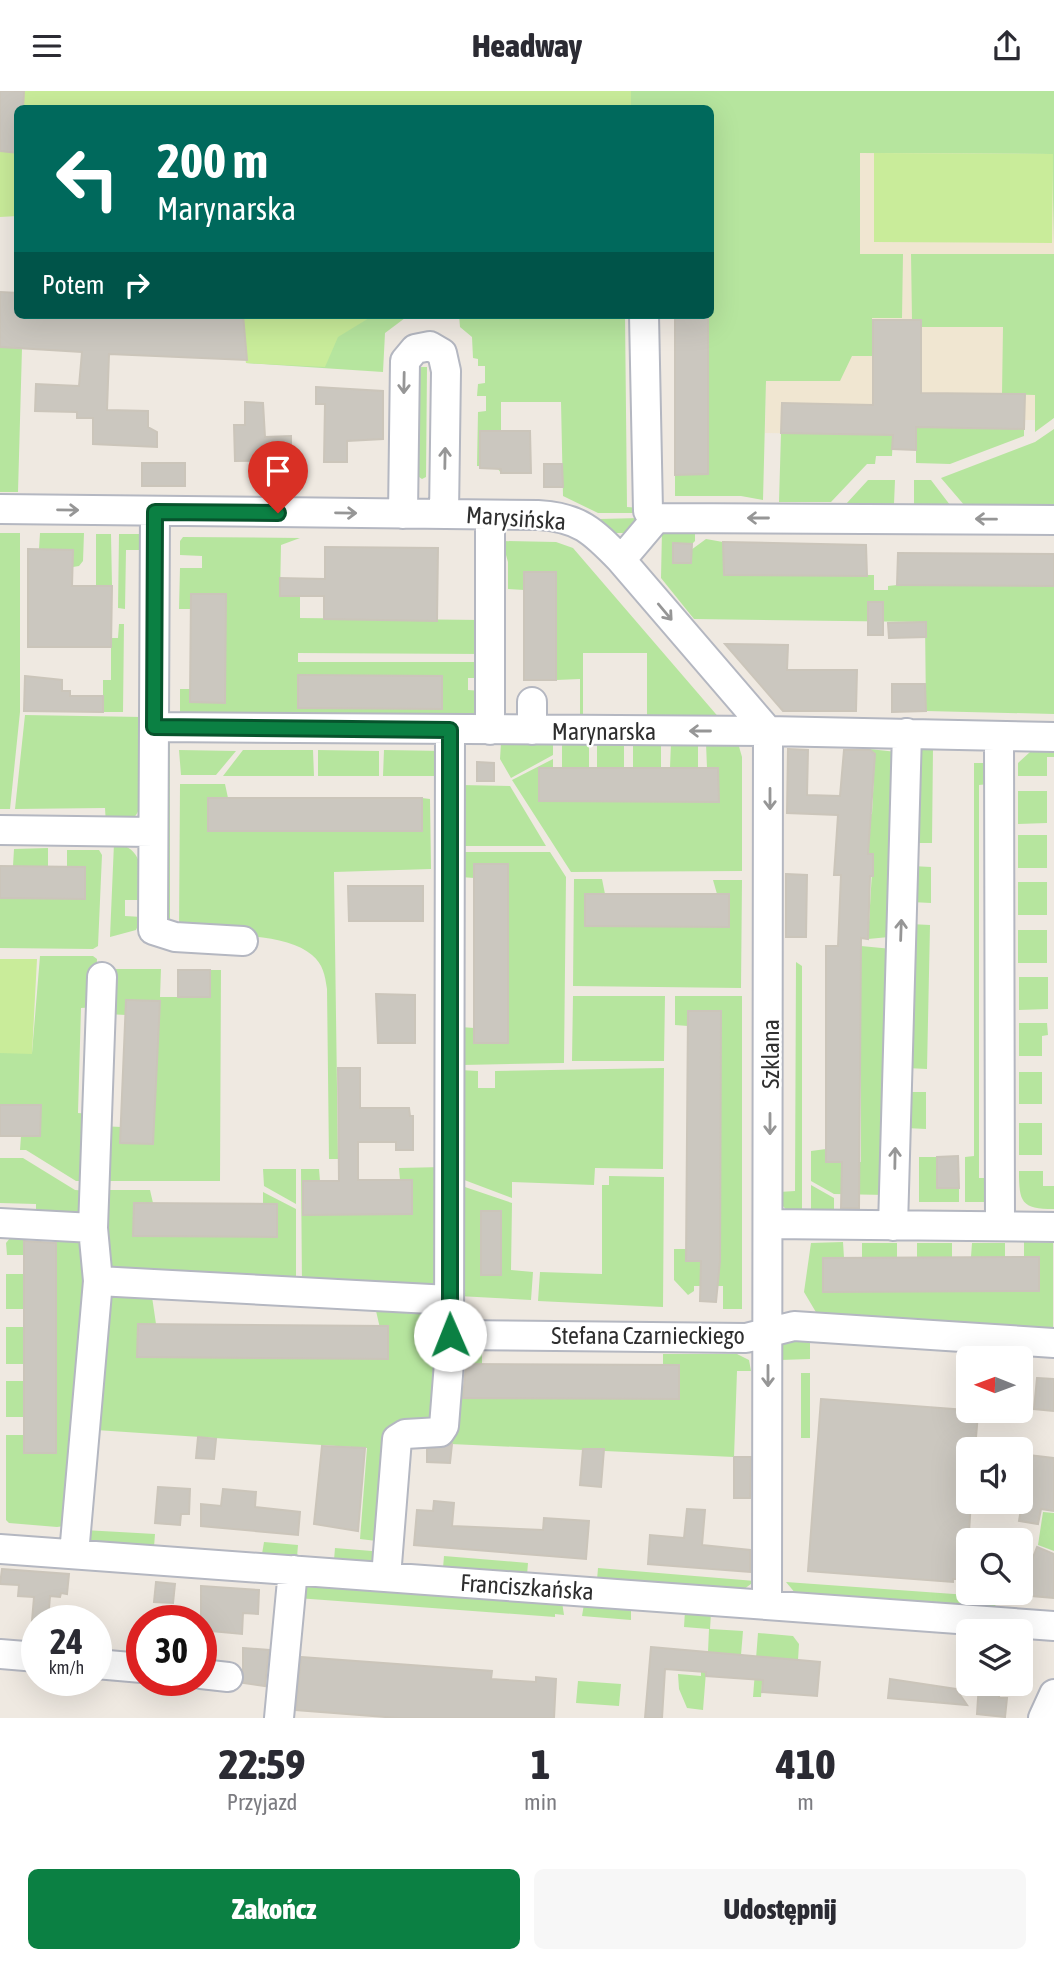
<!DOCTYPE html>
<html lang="pl">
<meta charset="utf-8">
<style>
body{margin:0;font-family:"Asap Condensed",sans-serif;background:#f7f7f7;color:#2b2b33;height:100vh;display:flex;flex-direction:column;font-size:26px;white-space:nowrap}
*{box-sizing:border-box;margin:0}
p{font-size:23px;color:#7c7c81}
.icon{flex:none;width:38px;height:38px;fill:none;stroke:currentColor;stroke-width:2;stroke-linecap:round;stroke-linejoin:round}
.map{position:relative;height:1627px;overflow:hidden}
.details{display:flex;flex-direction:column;background:#fff;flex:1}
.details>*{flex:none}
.hud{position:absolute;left:14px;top:14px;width:700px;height:214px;border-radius:10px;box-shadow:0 7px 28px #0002;background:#00695c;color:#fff;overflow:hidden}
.needle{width:46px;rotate:271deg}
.buttons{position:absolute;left:956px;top:1255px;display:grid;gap:14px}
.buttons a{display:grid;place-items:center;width:77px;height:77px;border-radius:10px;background:#fff;box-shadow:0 7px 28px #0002;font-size:35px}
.speed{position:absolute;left:21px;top:1514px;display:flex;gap:14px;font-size:35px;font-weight:700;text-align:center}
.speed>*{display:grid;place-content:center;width:91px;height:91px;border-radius:50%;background:#fff;box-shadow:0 7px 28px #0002;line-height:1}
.speed small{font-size:18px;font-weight:400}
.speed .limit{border:10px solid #d22;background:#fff;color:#111}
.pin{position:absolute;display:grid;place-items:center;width:60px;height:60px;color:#fff;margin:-72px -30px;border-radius:50% 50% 50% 0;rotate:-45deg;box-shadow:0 0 7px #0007}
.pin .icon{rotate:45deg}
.me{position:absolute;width:77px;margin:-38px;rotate:359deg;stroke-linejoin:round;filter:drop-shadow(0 0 5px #0008)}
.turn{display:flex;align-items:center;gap:24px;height:147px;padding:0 28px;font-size:32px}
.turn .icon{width:91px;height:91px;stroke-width:2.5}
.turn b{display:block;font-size:49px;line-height:60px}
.then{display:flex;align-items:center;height:66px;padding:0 28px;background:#0003;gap:14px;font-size:26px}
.eta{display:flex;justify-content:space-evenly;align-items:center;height:119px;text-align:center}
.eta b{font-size:42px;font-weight:800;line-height:49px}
.action{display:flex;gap:14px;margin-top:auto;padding:14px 28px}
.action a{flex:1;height:80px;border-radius:10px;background:#0b8043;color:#fff;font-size:28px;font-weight:800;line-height:80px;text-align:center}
.action a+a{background:#f7f7f7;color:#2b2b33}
header{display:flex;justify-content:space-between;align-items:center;height:91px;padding:0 28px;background:#fff;font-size:32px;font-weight:800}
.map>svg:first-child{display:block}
.education{fill:#f0e6d1}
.green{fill:#b6e59e;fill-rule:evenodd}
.pitch{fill:#c9ec9a}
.building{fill:#cbc7bf;stroke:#cbc5ba;stroke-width:2}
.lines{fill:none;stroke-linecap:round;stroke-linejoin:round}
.minor-casing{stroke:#b4b7c1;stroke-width:32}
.minor{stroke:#fff;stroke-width:28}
.oneway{stroke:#969696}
.route-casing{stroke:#07532c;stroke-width:18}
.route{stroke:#0b8043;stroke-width:12}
.labels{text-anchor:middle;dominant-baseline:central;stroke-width:5;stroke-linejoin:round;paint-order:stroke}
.street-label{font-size:24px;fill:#2e2e2e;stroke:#fff}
</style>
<header><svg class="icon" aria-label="menu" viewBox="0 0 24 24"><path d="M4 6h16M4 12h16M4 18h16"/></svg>Headway<svg class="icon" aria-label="share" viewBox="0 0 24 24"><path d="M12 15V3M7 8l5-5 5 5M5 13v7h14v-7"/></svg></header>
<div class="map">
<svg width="1054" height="1627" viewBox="0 0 1054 1627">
<rect width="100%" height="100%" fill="#efe9e1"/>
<path class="education" d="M1054,36V189L1035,304V329H1025L1024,338L917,336L916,359L892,358L893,344L765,342L766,290L791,38Z"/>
<path class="green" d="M427,0H1054V153L1052,63L860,62V163H903L902,227H872V265H852L840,290H766L763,409L741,405H675V384L708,383L710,18H398Z
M911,163H1054V327L1035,341V304L1002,303L1003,236H921V229H912Z
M242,224H409L385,242L383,281L246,272Z
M459,224H625L627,416L641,417L644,422H598L563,405L561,311H501V382L498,378V347L480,348V375H477L478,321L486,320V305H477L478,293L485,292V275H478V268L473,267L472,246L460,236Z
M0,256L22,257L18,401H0Z
M419,276H427L426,386L422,388L419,386Z
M916,336L1024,338V345L950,373L916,372Z
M1054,338V416L965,415L941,387L1035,351Z
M781,342L893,344L892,365H876L875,373H867L831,411H779Z
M868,389H895L894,413H846Z
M914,389H931L950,414H914Z
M640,427L631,442H615L599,428Z
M662,439H695V450L692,453H673V472H691V459L706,448L723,451L724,484H874V499H888V495L897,494L1054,495V623L926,620L925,531L694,528L661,487Z
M0,442H20V621L10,718H0Z
M40,442H84L83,470L79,475L73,476V459L39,458Z
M96,443H111L112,495H96Z
M119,443H141V459H126L125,518L118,517Z
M183,446L300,447L281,454L280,504L300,505V527L482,529L483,563L298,562V571H482L476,592V587H468V599L482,600V632H180V598H190L191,611L224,612L225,503H192L191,518H179L180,477H202V465L180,464V450Z
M502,450L556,451L573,457L721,629H647V562H583V629H580V588L556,589V481H525L524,499L508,498V471Z
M119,533H124L123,621H103V589H111V547H118Z
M25,624L142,626C142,646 148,710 136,724C130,733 116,732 106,734L105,717L15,718Z
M163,647H170V837L165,832Z
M501,652H553V664L511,687L500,668Z
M562,652L589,653V677H562Z
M597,652H624V677H597Z
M633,652H661V677H633Z
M671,652H698V677H670Z
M706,652H738L742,666V780L571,781L512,689L553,668V676L539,677L540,710L718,711V677H707Z
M917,656L933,657L932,752H912Z
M869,658L897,661L889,846L868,848L873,764L868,763L856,724L872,723L875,663Z
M179,659L236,660L216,684H181Z
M243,659H313L314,685H223Z
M318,659L379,660V685H318Z
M384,659L444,660V685H383Z
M1030,661H1054V666H1047V685H1018V672Z
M974,672H985L989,679V693L979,694V1087H990L986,1111H965V1066L974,1065Z
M180,693H225L228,707H208V740H422V707L430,708L431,778L334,781L338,1068H329L327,898C325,884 323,873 312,864C285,840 214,844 179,843Z
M461,694L510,695L546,755H461Z
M1018,700H1047V732L1018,733Z
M1018,744H1047V777H1018Z
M114,752C146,757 141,783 141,809H125V825L142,826L136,839L110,846Z
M48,757V776L13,775L14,758Z
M67,759H99L102,764L98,855L93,858L0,857V807L84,808L67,776Z
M461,761H550L566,786L564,972L462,974L461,936L474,937L475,952H508L474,773V787L461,786Z
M912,775L931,776V812L911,811Z
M574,788H602L605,803H585V835L729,836V804L717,803L713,789H742L741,897L573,895Z
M1018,791H1047V824H1018Z
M910,833L930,834L927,978L907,977Z
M1018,839H1047V872H1018Z
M861,855L892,858L887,1104L834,1103L811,1090V1060L826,1058L827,1071H861Z
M40,865H93L97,868L95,916L81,917L78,1022L92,1023L90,1090H76L26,1059H20L21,1045H40V1014H0V962H32Z
M796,871L802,875V1125C788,1122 779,1116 779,1101L795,1100Z
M108,878H161L160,906H209L210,879H221L220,1090H102L101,1035L121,1036V1052L153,1053L160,910L127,909L126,924L106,923Z
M1019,886H1048V918L1019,919Z
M573,905H665L664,970H572Z
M675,905H742V1218H723V1195H694V1200L688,1204L674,1189V1158H687L720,1169L721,921L688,920V935L675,934Z
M1019,932H1047L1048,944L1042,945V965H1019Z
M664,977L663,1078L595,1077L594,1094L512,1091V1107L459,1087L460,979L478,980V997H495V980Z
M1019,981H1042V1013H1019Z
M907,1001H926V1038L906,1037Z
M1019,1032H1042V1064H1019Z
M919,1066H937V1097H959V1111H919Z
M0,1067H23L75,1099L89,1100L88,1130L36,1129V1113L0,1112Z
M443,1076V1202L302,1195L301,1078H319L320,1090H303V1124L411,1123L412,1089H400L399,1077Z
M263,1078H296V1113L264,1095Z
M1019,1080H1043V1095H1054V1118C1021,1118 1019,1111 1019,1080Z
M609,1085L664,1086L663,1216L538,1210L540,1181L602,1183V1094H609Z
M459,1094L512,1112L511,1179L533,1181L531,1209L458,1205ZM481,1120L501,1121V1184L481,1183Z
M811,1094L834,1107V1127L811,1123Z
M103,1099H150L153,1112L134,1113V1145L276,1146L277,1114L263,1113V1101L296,1118V1195L105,1184Z
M81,1141L92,1198L71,1434L57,1436L9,1432L6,1429V1344H24V1362H56V1147L25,1146L24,1164H7L6,1152L14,1142Z
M843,1151L844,1167H823V1201L1039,1200V1166H1024V1151L1053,1152V1244L820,1228L804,1201L811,1152Z
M862,1152H897V1167H862Z
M917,1152H952V1166H917Z
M972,1152H1005V1166H971Z
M6,1183H24V1218H6Z
M105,1197L151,1199L156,1233H138V1266L387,1268L374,1211L443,1214L435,1335L398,1336L385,1451L360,1448L367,1357L96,1339Z
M6,1236H24V1273H6Z
M810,1244V1268L780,1269L781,1250Z
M482,1261V1273H463V1307L679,1308V1274H663V1263H737L749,1269L751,1280H737L734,1366L408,1351L445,1348L458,1262Z
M801,1282H810V1347H801Z
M6,1290H24V1326H6Z
M1043,1421L1054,1422V1460L1038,1454Z
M84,1439L155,1443L154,1456L83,1451Z
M264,1451L298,1454L297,1466L262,1463Z
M335,1457L384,1461L383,1473L334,1469Z
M444,1465L528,1472L527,1484L443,1477Z
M598,1477L755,1490L740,1501L597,1489Z
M786,1491L996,1506L995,1520L796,1503Z
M301,1494L562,1511L564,1524L555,1523V1526L297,1507Z
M584,1513L631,1518V1529L582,1525Z
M685,1520L711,1522L710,1538L743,1540L741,1564L708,1561L709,1538L684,1536Z
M758,1542L793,1545L799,1553L798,1569L764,1566L761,1606H753Z
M701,1580L706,1581L703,1619L687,1617L679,1598L678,1583L701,1585Z
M578,1590L621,1593L619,1615L576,1612Z"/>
<path class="pitch" d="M0,0H631V17L18,18V125L0,126Z
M874,62L1053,63L1052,152L874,151Z
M242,224H374L338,246L325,276L246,272Z
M0,868H37L32,963L0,962Z"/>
<path class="building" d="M0,0H24L23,18H18V62L0,60Z
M0,201L18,202V224H243L247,269L109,263L107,319L148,320V336L157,341V356L93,353V327H77V321L35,320L36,293L79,295L82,261L0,256Z
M675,224H708V383L675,384Z
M873,229H921V302L1025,303L1024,338L916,336V359L892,358L893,344L781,342L782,312L873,314Z
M316,296L383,300V348L347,350V371H324L325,313H316Z
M245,311L263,312L265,346L291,345V369L235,370L234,334H245Z
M480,340H530L531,382H501V378L480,377Z
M142,372H185V395H142Z
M544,373H562L563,396H544Z
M723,451L866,454L867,485L724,484Z
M673,452L692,453L691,472H673Z
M325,456L438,457L437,530L324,528V505H280V487L325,488Z
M28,458L73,459L72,495H112L111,556H28Z
M898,462L1054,463V495L897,494Z
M524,481H556V589H524Z
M191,503H226L225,612L190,611Z
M868,511H883V544H868Z
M926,531V546L889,547L888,532Z
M725,553L788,554L787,579H857L856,620H783Z
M298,584L442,585V618L298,617Z
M25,585L62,589V600H70V605H103V621L24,620Z
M892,593H925L926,620L892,621Z
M788,658L808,659L807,704L840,705L844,659H870L875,663L868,763H873V785H870L868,848L861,847L859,1117H841L842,1071H826V855H838L841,784H834L838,724L787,722Z
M477,671L494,672V690H477Z
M539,677H718L719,711L539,710Z
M208,707H422V740H208Z
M474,773H508V952H474Z
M0,775L85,776V808L0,807Z
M786,783L807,784L806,846H786Z
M348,795H423V830H349Z
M585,803H729V836L585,835Z
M178,879H210V906H178Z
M376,903L415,904V952H378Z
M126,909L160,910L153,1053L120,1052Z
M688,920H721L720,1170L716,1211L700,1210L701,1170H686Z
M338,977H360V1017H409L410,1025H413V1059H396V1051H358V1089H412V1123L303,1124V1090H339Z
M0,1014H41L40,1045H0Z
M958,1065L959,1097H937V1066Z
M134,1112L277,1113V1146L133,1145Z
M481,1120H501V1184H481Z
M24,1150L56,1152V1362H24Z
M1039,1166V1200L823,1201V1167Z
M138,1233L388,1235V1268L137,1266Z
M466,1273L679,1274V1308L463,1307Z
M1037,1287L1054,1288V1320L1034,1318Z
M821,1308L966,1319V1322L978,1323L975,1358H968V1410H971L966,1488H953V1491L808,1480Z
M198,1346L216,1348L214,1368L196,1367Z
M452,1353L450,1372L427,1371V1358Z
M322,1355L365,1357L358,1440L314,1433Z
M583,1358H604L601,1396L580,1394Z
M1020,1363L1054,1367V1420L1041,1418L1038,1433L1019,1430L1022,1412Z
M734,1366H751L750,1407H734Z
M158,1396L190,1398L189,1423H181L180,1434L155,1432Z
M223,1398L256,1401L255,1416L300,1421L298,1444L201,1435V1413L221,1415Z
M434,1410L454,1412L452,1435L543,1439L544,1427L589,1430L586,1468L414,1454L417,1419L433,1420Z
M687,1418L705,1419L702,1454L750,1459V1481L648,1473L650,1444L684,1447Z
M1037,1456L1054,1463V1507L1020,1504V1468L1032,1469Z
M2,1478L69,1483L67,1503L61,1502L60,1506L50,1505L48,1530H32L34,1506L18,1505L19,1494L0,1493Z
M156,1491L175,1493L173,1512L154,1511Z
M201,1495L259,1499L258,1523L243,1522L242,1543L201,1539Z
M651,1556L820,1571L817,1605L762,1601L763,1589L706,1585V1581L665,1578L662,1627H645Z
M243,1557L269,1559L265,1595L243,1592Z
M301,1566L492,1580L491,1588L536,1591V1586L556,1588L554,1627H398L296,1619Z
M890,1588L956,1598L967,1614L888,1607Z
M979,1592H1000L999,1607H1007L1005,1626L977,1623Z"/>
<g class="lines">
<g class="minor-casing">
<path id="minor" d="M644,224L648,420L654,430
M0,418L538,424C579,426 593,440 621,469L768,640L767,1513
M155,421L153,839L175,846L243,850
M403,423L405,270L415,258L430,255L442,262L446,280L444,423
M621,469L654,430L661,427L1054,429
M154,636L768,640L1054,646
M490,639V424
M532,639V611
M999,645L1000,1135
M0,739L153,741
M0,1132L93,1137
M770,1133L1054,1136
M893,1135L907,642
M98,1190L449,1209
M450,1244L746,1247L794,1235L1054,1252
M0,1458L1054,1535
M74,1463L98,1190L93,1137L102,886
M386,1486L397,1348L405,1343L440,1341L444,1335L449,1272L450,639
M0,1563L37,1566
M96,1573L142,1577
M201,1583L228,1586
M279,1627L293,1479
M1043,1627L1054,1603"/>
</g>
<use href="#minor" class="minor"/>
</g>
<defs><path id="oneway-shaft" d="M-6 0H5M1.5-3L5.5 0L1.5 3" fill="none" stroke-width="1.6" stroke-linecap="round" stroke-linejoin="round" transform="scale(1.75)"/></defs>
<g class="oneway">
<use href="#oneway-shaft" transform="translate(404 292) rotate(91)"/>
<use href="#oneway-shaft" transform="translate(445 367) rotate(-89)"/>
<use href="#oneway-shaft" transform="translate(68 419) rotate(1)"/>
<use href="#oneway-shaft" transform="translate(346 422) rotate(1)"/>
<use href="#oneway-shaft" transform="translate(758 427) rotate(180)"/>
<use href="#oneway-shaft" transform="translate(986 428) rotate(-179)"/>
<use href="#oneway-shaft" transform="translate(665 521) rotate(50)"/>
<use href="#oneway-shaft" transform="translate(700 640) rotate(-180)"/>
<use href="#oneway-shaft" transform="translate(770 708) rotate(90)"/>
<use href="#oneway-shaft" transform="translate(901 839) rotate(-88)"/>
<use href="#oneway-shaft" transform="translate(770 1033) rotate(90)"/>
<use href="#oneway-shaft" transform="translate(895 1067) rotate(-89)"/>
<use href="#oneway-shaft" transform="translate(768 1285) rotate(90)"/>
</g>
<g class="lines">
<g class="route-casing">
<path id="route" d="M278,422L155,421L154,636L450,639V1244"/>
</g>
<use href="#route" class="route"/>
</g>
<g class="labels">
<g class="street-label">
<text transform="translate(516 427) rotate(4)">Marysińska</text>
<text x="604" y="640">Marynarska</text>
<text transform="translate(770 963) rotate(-90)">Szklana</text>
<text x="648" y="1244">Stefana Czarnieckiego</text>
<text transform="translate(527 1496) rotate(4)">Franciszkańska</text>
</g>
</g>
</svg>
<div class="buttons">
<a><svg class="needle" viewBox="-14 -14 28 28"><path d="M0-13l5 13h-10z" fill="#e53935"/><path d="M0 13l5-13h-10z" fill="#7c7c81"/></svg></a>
<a><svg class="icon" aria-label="sound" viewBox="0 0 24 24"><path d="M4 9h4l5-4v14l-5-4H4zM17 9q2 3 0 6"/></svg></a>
<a><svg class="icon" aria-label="search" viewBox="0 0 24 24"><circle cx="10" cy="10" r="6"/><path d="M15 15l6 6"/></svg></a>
<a><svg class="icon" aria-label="layers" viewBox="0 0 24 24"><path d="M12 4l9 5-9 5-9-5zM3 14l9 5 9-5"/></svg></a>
</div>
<div class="speed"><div>24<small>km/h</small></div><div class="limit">30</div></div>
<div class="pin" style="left:278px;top:422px;background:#d93025"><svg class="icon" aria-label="arrive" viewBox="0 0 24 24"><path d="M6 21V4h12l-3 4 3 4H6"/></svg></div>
<svg class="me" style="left:450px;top:1244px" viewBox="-20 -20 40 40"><circle r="19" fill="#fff"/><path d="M0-13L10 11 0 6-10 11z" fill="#0b8043"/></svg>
<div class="hud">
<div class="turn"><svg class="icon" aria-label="left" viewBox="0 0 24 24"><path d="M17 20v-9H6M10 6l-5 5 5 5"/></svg><div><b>200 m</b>Marynarska</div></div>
<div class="then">Potem<svg class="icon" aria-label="right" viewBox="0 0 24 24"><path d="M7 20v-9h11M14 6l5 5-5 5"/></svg></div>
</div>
</div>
<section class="details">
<div class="eta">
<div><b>22:59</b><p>Przyjazd</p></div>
<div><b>1</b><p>min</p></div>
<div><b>410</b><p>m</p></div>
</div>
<div class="action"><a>Zakończ</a><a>Udostępnij</a></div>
</section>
